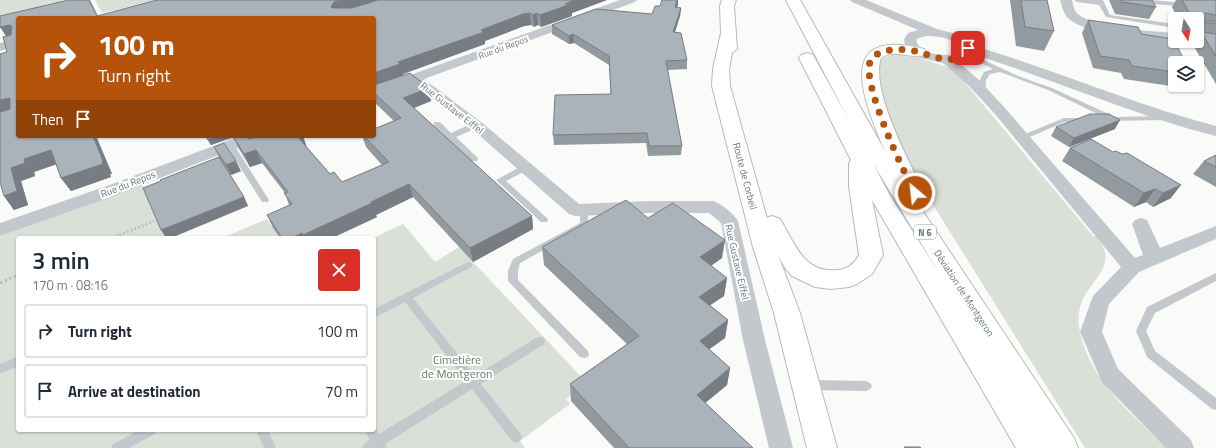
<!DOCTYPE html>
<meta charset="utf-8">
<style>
body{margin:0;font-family:"Titillium Web",sans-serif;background:#f6f6f7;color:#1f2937;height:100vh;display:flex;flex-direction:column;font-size:15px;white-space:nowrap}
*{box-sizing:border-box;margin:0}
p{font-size:13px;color:#747a83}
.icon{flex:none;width:22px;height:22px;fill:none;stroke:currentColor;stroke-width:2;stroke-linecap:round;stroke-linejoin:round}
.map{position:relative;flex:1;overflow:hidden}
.panel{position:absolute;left:16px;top:236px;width:360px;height:196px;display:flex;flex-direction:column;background:#fff;border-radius:4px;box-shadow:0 1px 3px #0004}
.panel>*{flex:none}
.hud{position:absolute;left:16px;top:16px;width:360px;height:122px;border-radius:4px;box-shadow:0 1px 3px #0004;background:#b45309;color:#fff;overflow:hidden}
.needle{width:26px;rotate:169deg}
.buttons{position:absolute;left:1168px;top:12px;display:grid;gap:8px}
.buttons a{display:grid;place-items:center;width:36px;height:36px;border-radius:4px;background:#fff;box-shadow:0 1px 3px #0004;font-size:20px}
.pin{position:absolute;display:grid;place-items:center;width:34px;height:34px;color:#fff;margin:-17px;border-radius:8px;box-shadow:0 2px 6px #0006}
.me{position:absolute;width:44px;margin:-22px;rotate:332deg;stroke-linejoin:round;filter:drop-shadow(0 0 3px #0008)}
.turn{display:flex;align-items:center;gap:14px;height:84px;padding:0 16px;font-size:18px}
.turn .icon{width:52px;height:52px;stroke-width:2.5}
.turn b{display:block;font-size:28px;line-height:34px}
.then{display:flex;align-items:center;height:38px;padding:0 16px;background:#0003;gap:8px;font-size:15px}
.round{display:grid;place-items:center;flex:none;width:42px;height:42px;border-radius:4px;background:#f6f6f7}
.head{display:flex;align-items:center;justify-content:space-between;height:68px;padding:0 16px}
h1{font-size:24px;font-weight:600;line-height:30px}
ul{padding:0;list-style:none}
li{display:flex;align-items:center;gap:12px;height:54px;margin:0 8px 6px;padding:0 8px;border:2px solid #e0e1e3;border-radius:4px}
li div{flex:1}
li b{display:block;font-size:15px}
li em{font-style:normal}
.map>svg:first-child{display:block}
.green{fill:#dadfd7}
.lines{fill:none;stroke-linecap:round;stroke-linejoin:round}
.secondary-casing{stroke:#b3babf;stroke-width:2}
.primary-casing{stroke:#b5babe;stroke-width:2}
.path-far1{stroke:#bbbfc2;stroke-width:2.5;stroke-dasharray:2 2;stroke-linecap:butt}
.path{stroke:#bbbfc2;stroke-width:3;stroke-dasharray:2.5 2.5;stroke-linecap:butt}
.lane{fill:#c3c8cc;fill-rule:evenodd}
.street{fill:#c3c8cc;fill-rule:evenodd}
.secondary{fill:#fff;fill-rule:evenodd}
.primary{fill:#fff;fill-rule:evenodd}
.wall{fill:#929a9f}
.shaded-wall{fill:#777d82}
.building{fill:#aab3b9;stroke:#777d82}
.route{stroke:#b45309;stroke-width:7;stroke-dasharray:0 12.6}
.labels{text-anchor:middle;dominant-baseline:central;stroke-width:4;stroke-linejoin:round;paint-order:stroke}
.far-street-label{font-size:9px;fill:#657683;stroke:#fff}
.shield{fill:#fff;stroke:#939fa8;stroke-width:1}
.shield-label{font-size:9px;font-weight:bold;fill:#657683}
.street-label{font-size:10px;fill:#657683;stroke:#fff}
.near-park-label{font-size:12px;fill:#687a64;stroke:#fff}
</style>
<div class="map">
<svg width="1216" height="448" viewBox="0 0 1216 448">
<rect width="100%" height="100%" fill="#fafaf8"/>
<path class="green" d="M0,0H88L56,6L54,3L45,5V9L0,24Z
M95,0H157L102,13Z
M903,53L947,67L960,77L1093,236H1096C1116,260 1100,273 1087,292C1080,301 1077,317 1079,327C1087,379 1132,414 1167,448H1085L915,176L887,114L877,76L879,62L882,59L894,54Z
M143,184L166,238H18V430H374L373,238L403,224L435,262L459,247L587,383L566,399L570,404L520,441L525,448H0V236Z
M267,219L280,238H222Z"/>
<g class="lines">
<g class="secondary-casing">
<path id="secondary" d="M722,0H736L734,6L737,49L732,53L729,69L730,86L775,247L800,313L837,448H807L774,313L753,247L712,86L713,69L721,33L720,6Z"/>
</g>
<g class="primary-casing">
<path id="primary" d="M786,0H800L885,151C864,102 832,26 924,49L926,52L924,55C910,59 894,48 881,58C870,89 908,159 922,188L919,193L912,195L1074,438L1078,448H1016L872,200L883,255L872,274L857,284L849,287L831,289L815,287L792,276L785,268L761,224L764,219L772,216L780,219C795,243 803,274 838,270C848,269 855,263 859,255L849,186V163L851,160L799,58L801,55L807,53L813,55L850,122ZM873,163L939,273L889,194Z"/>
</g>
<path class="path-far1" d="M112,238L154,221"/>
<path class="path" d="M0,283L18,275"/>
<path class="lane" d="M1074,0H1103L1110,15L1175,24V28L1106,17L1099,5L1077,2Z
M1130,0H1151L1186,3L1189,5L1186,7L1133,2Z
M967,52L1018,76L1052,88L1115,117L1167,116L1171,118L1167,120L1103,121L1102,119L1104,117L1048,90L1000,72L990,74L986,80L985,91L984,93H978L977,91L980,80L984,72L993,69L965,55L964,54Z
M1064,118H1087L1091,120L1087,122H1065L1025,139H1022L1018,137Z
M434,122H440L451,133L473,123H479V127L456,137L477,157L478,159L477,161H471L434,126Z
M227,143H233L269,200L268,202H262L226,145Z
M526,164L529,165L530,167L529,169L506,181L547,218L548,220L547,222H541L496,180Z
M584,207L588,210V224L587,226L520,263L518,271V280L588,351L589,354L588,357L584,358L580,357L508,281V271L513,259L580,223V210Z
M468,262L471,263L473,265L471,267L413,298L475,376L536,338L540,337L544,338L545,341L544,344L481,384L520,433L522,437L520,441L516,443L512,441L472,389L385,444L387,448H362L364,444L370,440L364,430H374V426L379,434L466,381L405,302L374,318V309Z
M1216,273V281L1155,313L1146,331L1155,351L1216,398V410L1212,409L1147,357L1136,331L1147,307Z
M18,356V366L0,374V364Z
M809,380L866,381L870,383L872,386L870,389L866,391L809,390L805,388L803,385L805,382Z
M139,430H157L155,434L129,448H111L113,444Z
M256,430H268L276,448H264Z"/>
<path class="street" d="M620,0H637L635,2L424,79L481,122L579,204L649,201H713C722,204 733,213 738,221L765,340L793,448H769L743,340L721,223L709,213H649L575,216L569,214L471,128L413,84L374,97V88Z
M850,0H866L937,29L956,34L968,41L971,45C1053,69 1133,104 1216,126V136C1133,115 1055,80 973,54L972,57L957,61L979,80L1005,108L1135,258L1143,255L1132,224L1135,220L1141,218L1147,220L1160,248L1216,226V239L1139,272L1109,304L1102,332L1118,369L1191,440L1194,448H1166L1102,382L1080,332L1093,296L1121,267L995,114L969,86L943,63L920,58L912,55L905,46L904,39L908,33L918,30L852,2ZM926,36C937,36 959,38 960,52C947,57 928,56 918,45L916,39Z
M1060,0H1072C1073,5 1074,11 1078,14C1096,29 1151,31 1175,33V41C1149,38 1089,36 1069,19C1064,15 1062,7 1060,0Z
M18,38V46L0,51V43Z
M240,136H263L260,139L119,194L0,236V223L107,186Z"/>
<use href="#secondary" class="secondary"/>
<use href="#primary" class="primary"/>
</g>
<path class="wall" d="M69,0H90L98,16L157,0H607L572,13V16L541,27L538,25L534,27L531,25L524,26L485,41V44L403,74V75L410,73L429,88L431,101L414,108L532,216L533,229L473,262L413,197L376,215L377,217L332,238H280L273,228L267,215L289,205L285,193L262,163L250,167L239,149L233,137L211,145L205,136H247L249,139L258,136H303L307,148L330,174L334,172L342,182L382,165L366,147L362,136H374V129L394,121L374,102V18H18V136H96L112,174H110L111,177L71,191L61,178L56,164L34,172L35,176L21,181L28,205L14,210L4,196L0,183V54L7,52L3,37L7,36L0,27V16Z
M1010,0H1047L1054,31L1044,51L1016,46Z
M1109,0H1152L1156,7L1149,19L1115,14Z
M1176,0H1216V84L1193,45L1196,41H1197V39L1200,35H1199L1197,37V19H1178L1172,7Z
M678,4L677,7L681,8L680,16L675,32L687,60V69L667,70L682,146L681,155L648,156L646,143L554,145L553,135L611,94L609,65L574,43L569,44L552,34V25L652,14L660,6Z
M1088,20L1141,34L1175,63V85H1186L1184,88L1124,79L1121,73L1093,68L1082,33Z
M1056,127L1115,129L1069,147L1051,136Z
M1091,139L1171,198L1153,207L1146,202L1134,207L1062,161L1070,148Z
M214,147L241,171L231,175L222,162L244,197L248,206L161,181L219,157Z
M1216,155V187L1193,174L1204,161Z
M648,218L722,258L711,266L727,278L724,296L710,305L728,320L725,338L709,349L730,368L727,385L705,403L753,448H614L571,401L570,384L627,344L544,265L542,247Z"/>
<path class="shaded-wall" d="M341,0H385L338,14L331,7L334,2Z
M575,0H607L572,13V16L541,27L540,15L565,4Z
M677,0H678V4L675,16V7Z
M681,8L680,16L672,41L673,32Z
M530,13L531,25L524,26L485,41V44L403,74V76L374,87V73L398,62L481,30L523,14Z
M537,13L538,25L534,27L533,15Z
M10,25L18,37L8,39L0,27Z
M573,34L574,43L569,44V36Z
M429,88L431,101L406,111L403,98Z
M10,98L18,110L0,116V100Z
M1120,120L1115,129L1069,147L1074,138Z
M93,136H96L112,174H110L111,177L71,191L61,178Z
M218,136H237L211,145L208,140Z
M297,136H303L307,148Z
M51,150L60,163L34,172L35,176L21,181L28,205L14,210L4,196L11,168L24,159Z
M256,150L262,163L250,167L244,154Z
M236,161L241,171L231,175L226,165Z
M409,184L413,197L376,215L377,217L332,238H305L303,235L371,202Z
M1181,185L1171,198L1153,207L1163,193Z
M1155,189L1146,202L1134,207L1144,193Z
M244,197L248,206L171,238H166L161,230Z
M532,216L533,229L473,262L470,248Z
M302,233L304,238H291Z
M725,240L722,258L697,275L700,257Z
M727,278L724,296L697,314L699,297Z
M728,320L725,338L697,358L700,341Z
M730,368L727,385L694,412L697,395Z"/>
<path class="building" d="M69,0H89L97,16L157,0H341L334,2L331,7L333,8H352L378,0H575L565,4H571L540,15L537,13L533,15L530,13L523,14L481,30L484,32L398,62L400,64L374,73V18H18V136H93L103,161H102L103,164L61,178L51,150L24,159L25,163L11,168L17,191L4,196L0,182V112L10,109V98L0,100V54L7,52L3,37L11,35L12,26L10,25L0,27V16Z
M662,0H677L675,7L681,8L673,32L681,33L687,60L666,61L682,146H649L647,133L553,135L555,95L611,94L609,56L573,34L569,36L552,25L596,9L652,14L655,6H660Z
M1021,0H1047L1054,31L1025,27Z
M1121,0H1152L1156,7L1122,2Z
M1182,0H1216V15L1205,13L1203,15L1204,20L1216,22V24L1205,22L1203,27H1198L1197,25V19H1193Z
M1088,20L1138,27L1141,34L1173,39L1186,63H1175V72L1132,66L1129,60L1100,56Z
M1201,32L1216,34V56Z
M410,73L429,88L403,98L532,216L470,248L409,184L371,202L372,203L303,235L302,233L291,238H282L267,215L292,204L284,193L288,192L256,150L244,154L233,136H247L249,139L258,136H299H297L330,174L334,172L342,182L389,162L364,136H374V129L401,118L374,93V85Z
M1090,114H1109L1120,120L1074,138L1056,127Z
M206,136H218L208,140Z
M1091,139L1113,152L1116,151L1122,154L1127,153L1181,185L1163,193L1155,189L1144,193L1070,148Z
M224,143L236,161L226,165L214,147Z
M1216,155V167L1204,161Z
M219,157L244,197L161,230L143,188L161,181L160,180Z
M626,200L648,218L673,203L725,240L700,257L727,278L699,297L728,320L700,341L730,368L697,395L753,448H629L570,384L639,336L542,247Z
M904,447H920L921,448H905Z"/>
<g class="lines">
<path class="route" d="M915,193C903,171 862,84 870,62C876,47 905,48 918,52C935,56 949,65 967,54L968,48"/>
</g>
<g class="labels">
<g class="far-street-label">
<text transform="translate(503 47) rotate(-20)">Rue du Repos</text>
</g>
<rect class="shield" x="914" y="225" width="22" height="14" rx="3"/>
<g class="shield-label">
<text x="925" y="232">N 6</text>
</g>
<g class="street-label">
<text transform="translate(452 108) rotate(38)">Rue Gustave Eiffel</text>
<text transform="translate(745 176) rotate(75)">Route de Corbeil</text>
<text transform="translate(128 184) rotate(-21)">Rue du Repos</text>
<text transform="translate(737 262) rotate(77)">Rue Gustave Eiffel</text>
<text transform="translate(964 293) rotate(57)">Déviation de Montgeron</text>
</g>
<g class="near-park-label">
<text x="457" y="359">Cimetière<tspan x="457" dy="14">de Montgeron</tspan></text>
</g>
</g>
</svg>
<div class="buttons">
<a><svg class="needle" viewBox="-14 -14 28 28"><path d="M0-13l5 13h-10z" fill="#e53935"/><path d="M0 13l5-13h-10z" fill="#747a83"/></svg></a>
<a><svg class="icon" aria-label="layers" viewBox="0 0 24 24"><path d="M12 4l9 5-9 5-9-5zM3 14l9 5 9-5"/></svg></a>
</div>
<div class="pin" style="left:968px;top:48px;background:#d93025"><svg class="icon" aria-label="arrive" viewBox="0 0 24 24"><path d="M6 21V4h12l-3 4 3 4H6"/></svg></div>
<svg class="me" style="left:915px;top:193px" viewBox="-20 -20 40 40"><circle r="17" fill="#b45309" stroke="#fff" stroke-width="3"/><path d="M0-11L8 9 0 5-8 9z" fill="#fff"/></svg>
<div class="hud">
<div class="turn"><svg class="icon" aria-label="right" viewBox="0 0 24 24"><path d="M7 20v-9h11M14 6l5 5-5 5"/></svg><div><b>100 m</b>Turn right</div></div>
<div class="then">Then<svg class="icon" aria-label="arrive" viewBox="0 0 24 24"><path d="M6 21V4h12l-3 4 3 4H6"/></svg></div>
</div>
<section class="panel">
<div class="head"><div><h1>3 min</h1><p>170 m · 08:16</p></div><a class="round" style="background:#d93025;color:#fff"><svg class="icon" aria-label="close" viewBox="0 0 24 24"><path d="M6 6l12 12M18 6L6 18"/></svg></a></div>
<ul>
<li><svg class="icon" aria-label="right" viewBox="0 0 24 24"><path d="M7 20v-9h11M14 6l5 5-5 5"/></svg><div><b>Turn right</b></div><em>100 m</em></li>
<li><svg class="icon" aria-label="arrive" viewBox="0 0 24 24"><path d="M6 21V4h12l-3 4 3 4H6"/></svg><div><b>Arrive at destination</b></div><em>70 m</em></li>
</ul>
</section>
</div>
